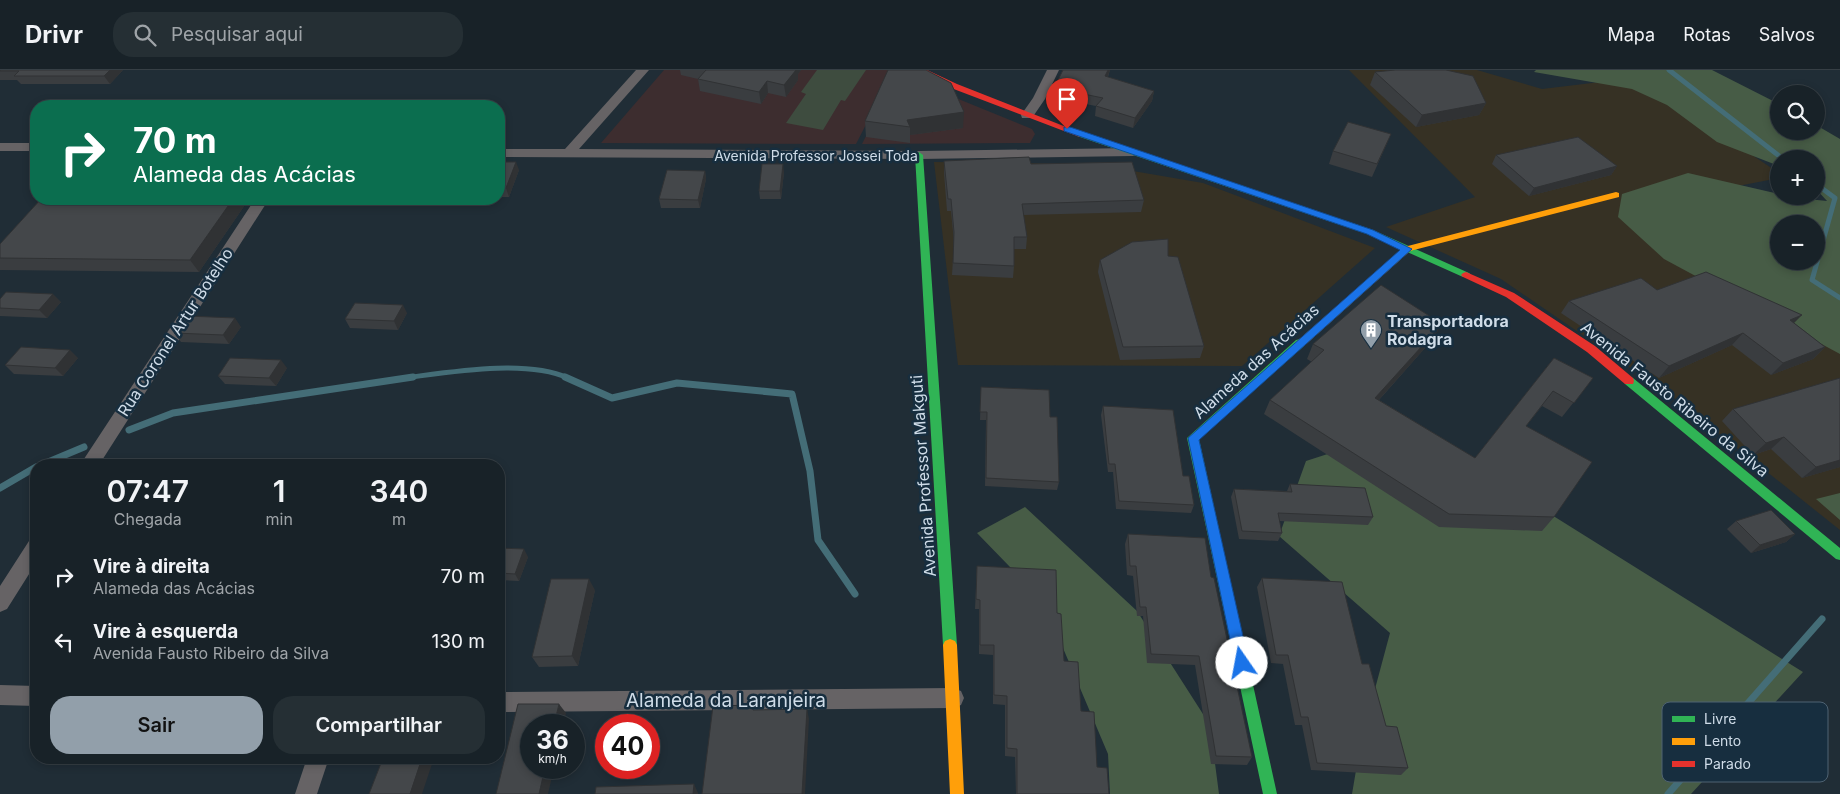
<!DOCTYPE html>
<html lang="pt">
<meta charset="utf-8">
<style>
body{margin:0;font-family:Inter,sans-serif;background:#252f34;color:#f1f3f6;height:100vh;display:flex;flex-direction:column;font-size:19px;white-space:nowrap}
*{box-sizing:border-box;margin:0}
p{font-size:16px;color:#9fa4a8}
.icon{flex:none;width:28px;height:28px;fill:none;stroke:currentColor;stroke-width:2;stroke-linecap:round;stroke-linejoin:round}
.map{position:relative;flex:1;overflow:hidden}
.drawer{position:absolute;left:30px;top:389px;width:475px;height:305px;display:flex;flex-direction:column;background:#182228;border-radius:20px;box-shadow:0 2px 8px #0003,0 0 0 1px #363f45}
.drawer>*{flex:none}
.guide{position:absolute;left:30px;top:30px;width:475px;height:105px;border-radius:20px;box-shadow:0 2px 8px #0003,0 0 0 1px #363f45;background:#0b6e4f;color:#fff;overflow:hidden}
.controls{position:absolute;left:1770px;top:15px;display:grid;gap:10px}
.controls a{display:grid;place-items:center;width:55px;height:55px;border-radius:50%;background:#182228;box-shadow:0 2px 8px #0003,0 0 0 1px #363f45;font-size:25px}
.speed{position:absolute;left:520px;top:644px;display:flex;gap:10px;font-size:25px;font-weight:700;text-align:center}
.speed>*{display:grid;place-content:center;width:65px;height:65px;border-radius:50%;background:#182228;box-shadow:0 2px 8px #0003,0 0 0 1px #363f45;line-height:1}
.speed small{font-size:12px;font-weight:400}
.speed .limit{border:8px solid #d22;background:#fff;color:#111}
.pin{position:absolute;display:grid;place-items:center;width:42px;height:42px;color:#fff;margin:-51px -21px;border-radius:50% 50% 50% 0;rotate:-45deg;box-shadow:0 0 5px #0007}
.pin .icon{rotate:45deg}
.me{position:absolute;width:55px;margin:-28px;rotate:348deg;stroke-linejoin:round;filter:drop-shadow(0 0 4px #0008)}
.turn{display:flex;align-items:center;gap:18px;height:105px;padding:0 20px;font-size:22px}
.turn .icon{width:65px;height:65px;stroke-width:2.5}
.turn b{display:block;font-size:35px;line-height:42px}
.eta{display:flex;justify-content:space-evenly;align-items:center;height:85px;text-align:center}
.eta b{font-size:30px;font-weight:600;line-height:35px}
.cta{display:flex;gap:10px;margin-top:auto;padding:10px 20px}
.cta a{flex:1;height:58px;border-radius:20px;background:#929faa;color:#111;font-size:20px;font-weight:600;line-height:58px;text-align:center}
.cta a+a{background:#252f34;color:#f1f3f6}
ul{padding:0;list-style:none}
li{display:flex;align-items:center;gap:15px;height:65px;padding:0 20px}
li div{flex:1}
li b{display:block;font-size:19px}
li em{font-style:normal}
header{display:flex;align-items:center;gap:30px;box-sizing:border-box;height:70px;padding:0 25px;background:#182228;border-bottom:1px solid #363f45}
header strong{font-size:24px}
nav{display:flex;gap:28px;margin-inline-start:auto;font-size:18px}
.search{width:350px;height:45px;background:#252f34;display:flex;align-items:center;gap:12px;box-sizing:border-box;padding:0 18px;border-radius:20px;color:#9fa4a8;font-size:19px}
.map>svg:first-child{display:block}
.industrial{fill:#363124}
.education{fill:#3d2d2f}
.green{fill:#3e4c3f}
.forest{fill:#475c46;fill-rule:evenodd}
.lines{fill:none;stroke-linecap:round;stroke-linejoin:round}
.stream-far1{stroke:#446d77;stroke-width:5}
.stream{stroke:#446d77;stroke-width:7}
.street{fill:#666365;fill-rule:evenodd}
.fast{fill:#30b455;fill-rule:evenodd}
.slow{fill:#ff9f0a;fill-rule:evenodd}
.jam{fill:#e5322d;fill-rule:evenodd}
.wall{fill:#3a3d40}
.shaded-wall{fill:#303234}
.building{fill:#44474a;stroke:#303234}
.route{fill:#1a73e8;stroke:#114b97}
.labels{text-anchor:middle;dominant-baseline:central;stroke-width:5;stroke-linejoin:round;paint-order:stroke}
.far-street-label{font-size:14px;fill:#cfdce8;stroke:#172e3f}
.poi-label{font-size:16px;font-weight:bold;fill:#cfdce8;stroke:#172e3f;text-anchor:start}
.street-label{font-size:16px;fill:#cfdce8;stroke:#172e3f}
.near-street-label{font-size:19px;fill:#cfdce8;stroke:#172e3f}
.key{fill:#172e3f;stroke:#4e6272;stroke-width:1}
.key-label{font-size:14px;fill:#cfdce8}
</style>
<header>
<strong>Drivr</strong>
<div class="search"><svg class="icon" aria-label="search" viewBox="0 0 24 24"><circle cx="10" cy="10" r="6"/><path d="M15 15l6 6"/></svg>Pesquisar aqui</div>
<nav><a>Mapa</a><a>Rotas</a><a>Salvos</a></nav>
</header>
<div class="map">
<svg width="1840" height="724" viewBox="0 0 1840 724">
<rect width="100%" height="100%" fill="#202d36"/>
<path class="industrial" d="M1349,0H1477L1542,19L1617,10L1665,8L1755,87L1779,103V108L1697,124L1840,275V460L1673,327L1501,209L1386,157L1475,127Z
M934,92L1092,94L1203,113L1375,178L1242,296L958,295Z"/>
<path class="education" d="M664,0H891L893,2L856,74L601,73Z
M897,4L1032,59L1035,64L1030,73L862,74Z"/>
<path class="green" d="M817,0H866L845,31L841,30L823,60L786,53L806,24L801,22Z"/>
<path class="forest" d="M1536,0H1712L1779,34V61H1816V55L1840,69V284L1664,189L1618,147L1622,124L1688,103L1779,124V126L1827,131L1816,119V89H1779V96L1717,72L1667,35L1632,19L1534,2ZM1779,154H1816V191H1779Z
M1411,357L1803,602L1691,724H1352L1361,671L1390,563L1279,466L1306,391Z
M1840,423V450L1816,429Z
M1025,437L1137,541L1210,655L1219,724H1110L1108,684L1043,531L977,463Z"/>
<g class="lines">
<path class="stream-far1" d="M1669,0L1783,89
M1816,114L1835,128L1812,210L1840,228
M404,308C451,302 525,289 568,308"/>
<path class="stream" d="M565,307L612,328L677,313L792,324L810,401L818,470L855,524
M129,360L173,343L413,307
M41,395L84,377
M0,418L36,397
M1668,724L1822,549"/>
<path class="street" d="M636,0H649L579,79L919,81L1133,78L1140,82L1133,86L919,89L499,87V79H565Z
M1047,0H1059L1045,29L1032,48H1022L1021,45L1033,28Z
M0,73H36V81H0Z
M255,129H269L99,395H80Z
M36,469V493L7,539L0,542V516L29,471Z
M0,615L36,616V636L0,635Z
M953,618L961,621L964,628L961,635L953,638L499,642V622Z
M307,688H329L317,724H295Z"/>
<path class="fast" d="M1080,61L1373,160L1469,203L1471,205L1469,207H1463L1367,164L1077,66L1076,64Z
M919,82L923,85L957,575L955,579L950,581L945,579L943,575L915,85Z
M1300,269L1305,273L1304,276L1199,369L1277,724H1263L1187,368L1296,270Z
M1629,307L1633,308L1840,478V490L1836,489L1625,314L1624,311Z"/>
<path class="slow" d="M1616,122L1619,123V127L1410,181L1304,276L1300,277L1295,273L1404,177Z
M950,569L955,571L957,575L964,724H950L943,575L945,571Z"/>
<path class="jam" d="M917,0H927L957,14L1084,64L1080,67L1077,66L951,18Z
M1466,202L1514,223L1595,276L1633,308L1634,311L1633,314H1625L1587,282L1506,227L1463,207L1461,205L1463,203Z"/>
</g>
<path class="wall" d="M0,0H123L110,14H21L17,10H0Z
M680,0H801L798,4V10L786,27L768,23L761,34L700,21L698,9L681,5Z
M1063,0H1110L1108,7L1154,21L1152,31L1133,58L1095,46L1096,36L1053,28L1054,18Z
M1375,2L1486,33L1479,45L1416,57L1370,15Z
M865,51L963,58L910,65V73L866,67Z
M1391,64L1372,107L1329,94L1333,81Z
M1496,85L1617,96L1611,105L1529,126L1492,94Z
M944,91L1031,94L1144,130L1141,142L1023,145L1027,167L1026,179H1014V196L1013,208L952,205L954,172L951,141H947L944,103Z
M499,92L519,100L509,127H499Z
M705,101L706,109L700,138H661L659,129Z
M784,102L781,129H760L759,121Z
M41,129H249L199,202L0,200V174Z
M1100,190L1204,276L1200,288L1120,290L1098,202Z
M1657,220L1794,253L1825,277L1813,289L1771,305L1732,275L1659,308L1561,243L1569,231Z
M0,229L61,232L47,248L0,246Z
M407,243L398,260L350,258L345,249Z
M241,257L229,274L181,272L174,263Z
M1433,269L1379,330L1475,388L1554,288L1593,308L1562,347L1542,336L1526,356L1554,447L1542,461L1439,457L1264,344L1270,330L1312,292L1307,289L1313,274Z
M78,288L63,306L14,304L5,295Z
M287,298L276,316L225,314L218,306Z
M1840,308V397L1802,408L1771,379L1753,385L1722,351L1733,339Z
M981,317L1050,347L1059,412L1057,420L985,416L986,350H980Z
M1103,336L1183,406L1194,435L1191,443L1116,439L1113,402H1108L1101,345Z
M1290,414L1373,447L1368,455L1279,451L1282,463L1278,471L1239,469L1231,427L1234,419L1287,421Z
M1736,451L1795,464L1786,472L1751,483L1727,459Z
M1128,464L1211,507L1252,687L1247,695L1211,694L1195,595L1147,593L1143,546H1137L1133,506L1127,505L1125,474Z
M499,478L528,487L519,511L499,510Z
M977,496L1057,543L1064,591L1081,641L1097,697L1109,724H1016L1015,687L1005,686V635L993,634V585L979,584V539H975Z
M1262,508L1362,594L1386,656L1408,698L1401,705L1311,700L1302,655H1295L1283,594L1271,593L1257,517Z
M595,520L578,596L539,597L532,587Z"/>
<path class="shaded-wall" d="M110,0H123L110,14L104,6Z
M793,0H801L798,4V10L786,27L784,15Z
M1108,0H1110L1104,16L1105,6Z
M767,11L768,23L761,34L759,22Z
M1154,21L1152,31L1133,58L1135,48Z
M1486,33L1479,45L1416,57L1422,45Z
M964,42L963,58L910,65V57L907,50Z
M516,92L519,100L509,127L506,118Z
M783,94L784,102L781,129L780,121Z
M1617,96L1611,105L1529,126L1534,118Z
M705,101L706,109L700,138L698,130Z
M233,129H249L199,202L190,190Z
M53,224L61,232L47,248L39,240Z
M403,235L407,243L398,260L394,251Z
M1802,245L1790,257V250Z
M235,248L241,257L229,274L223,265Z
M1442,254L1433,269L1367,343L1375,328Z
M1743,263L1732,275L1659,308L1669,296Z
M1825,277L1813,289L1771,305L1783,293Z
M70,280L78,288L63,306L55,298Z
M281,290L287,298L276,316L269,308Z
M1784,367L1771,379L1753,385L1766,373Z
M1840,390V397L1802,408L1816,397Z
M1795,464L1786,472L1751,483L1760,475Z
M524,479L528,487L519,511L515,504Z
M589,509L595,520L578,596L572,586Z
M559,634L566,643L563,655H554Z
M807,639L809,649L805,724H802Z
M422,688H434L422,724H410Z
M545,698H554L548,724H539Z
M694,714L698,723V724H693Z"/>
<path class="building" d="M0,0H110L104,6H14L19,1H0Z
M706,0H796L784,15L767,11L759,22L698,9Z
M888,0H926L951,13L964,42L907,50L910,57L865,51Z
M1063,0H1108L1105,6L1154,21L1135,48L1096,36L1103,28L1054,18Z
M1395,0H1446L1473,6L1486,33L1422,45L1375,2Z
M1348,52L1391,64L1377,94L1333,81Z
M1578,67L1617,96L1534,118L1496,85Z
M1029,87L1031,94L1132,92L1144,130L1022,134L1027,167H1014V196L953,193L954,162L951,129H948L944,91Z
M499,92H516L506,118L499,119Z
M762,94H783L780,121H759Z
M667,100L705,101L698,130L659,129Z
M41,129H233L190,190L0,188V174Z
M1168,169V186L1178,187L1204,276L1123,277L1100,190L1132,172Z
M1706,202L1802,245L1790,250L1825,277L1783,293L1743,263L1669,296L1569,231L1641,208L1657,220Z
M1381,215L1442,254L1375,328L1475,388L1554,288L1593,308L1574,333L1553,321L1526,356L1592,392L1554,447L1449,444L1270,330L1324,280L1313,274Z
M6,222L53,224L39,240L0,238V229Z
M355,233L403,235L394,251L345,249Z
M187,246L235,248L223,265L174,263Z
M21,277L70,280L55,298L5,295Z
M230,288L281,290L269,308L218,306Z
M1840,308V390L1816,397L1784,367L1766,373L1733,339Z
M981,317L1049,320L1050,347H1057L1059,412L986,408L987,342H980Z
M1103,336L1173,340L1183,406H1189L1194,435L1119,431L1115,394H1109Z
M1290,414L1365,418L1373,447L1278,443L1282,463L1242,461L1234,419L1292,422Z
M1771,440L1795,464L1760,475L1736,451Z
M1128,464L1205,468L1211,507L1214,508L1252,687L1216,686L1199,586L1151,584L1146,537H1140L1136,496H1130Z
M499,478L524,479L515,504L499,503Z
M977,496L1056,500L1057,543L1061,544L1064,591L1078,592L1081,641L1094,642L1097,697L1107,698L1109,724H1017V679L1007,678V626L994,625V575H980V530L976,529Z
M1262,508L1342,512L1362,594H1369L1386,656L1397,657L1408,698L1317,693L1308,647H1301L1288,585H1276Z
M551,509H589L572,586L532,587Z
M518,634H559L554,655H531V698H545L539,724H496Z
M754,635L753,640L807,639L802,724H702L713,636Z
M383,688H422L410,724H369Z
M694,714L693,724H595L596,717Z"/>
<path class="route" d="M1064,57H1070L1373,160L1412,179L1199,370L1249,593L1247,597L1242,599L1237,597L1235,593L1188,368L1400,180L1367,164L1064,61Z"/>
<defs>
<g id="building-pin" transform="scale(1.125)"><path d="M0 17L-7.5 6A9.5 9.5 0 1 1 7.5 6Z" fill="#929faa" stroke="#172e3f"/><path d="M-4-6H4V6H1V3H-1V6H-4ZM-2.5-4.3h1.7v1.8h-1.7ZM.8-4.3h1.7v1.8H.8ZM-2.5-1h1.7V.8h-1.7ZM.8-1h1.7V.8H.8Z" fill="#fff"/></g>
</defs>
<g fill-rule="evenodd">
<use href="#building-pin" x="1371" y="260"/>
</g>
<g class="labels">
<g class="far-street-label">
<text x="816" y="85">Avenida Professor Jossei Toda</text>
</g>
<g class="poi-label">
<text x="1387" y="251">Transportadora<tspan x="1387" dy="18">Rodagra</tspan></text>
</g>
<g class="street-label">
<text transform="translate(175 262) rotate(-57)">Rua Coronel Artur Botelho</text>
<text transform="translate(1256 291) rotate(-42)">Alameda das Acácias</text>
<text transform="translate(1675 329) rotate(39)">Avenida Fausto Ribeiro da Silva</text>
<text transform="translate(923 406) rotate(-94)">Avenida Professor Makguti</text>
</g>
<g class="near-street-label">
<text x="726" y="630">Alameda da Laranjeira</text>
</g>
</g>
<rect x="1662" y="632" width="166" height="80" rx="8" class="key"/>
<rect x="1672" y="646" width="23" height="6" fill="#30b455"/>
<rect x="1672" y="668" width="23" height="7" fill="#ff9f0a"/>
<rect x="1672" y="691" width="23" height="6" fill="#e5322d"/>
<g class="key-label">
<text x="1704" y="654">Livre</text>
<text x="1704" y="676">Lento</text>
<text x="1704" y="699">Parado</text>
</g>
</svg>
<div class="controls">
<a><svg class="icon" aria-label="search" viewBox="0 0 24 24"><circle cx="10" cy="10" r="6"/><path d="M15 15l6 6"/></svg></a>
<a>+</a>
<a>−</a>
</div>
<div class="speed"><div>36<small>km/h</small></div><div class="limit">40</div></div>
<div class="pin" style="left:1067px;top:59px;background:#d93025"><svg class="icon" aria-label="arrive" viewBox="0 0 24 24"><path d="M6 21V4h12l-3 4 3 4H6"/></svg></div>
<svg class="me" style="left:1242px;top:593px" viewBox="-20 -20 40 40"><circle r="19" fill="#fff"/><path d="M0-13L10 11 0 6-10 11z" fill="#1a73e8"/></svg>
<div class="guide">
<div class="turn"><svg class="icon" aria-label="right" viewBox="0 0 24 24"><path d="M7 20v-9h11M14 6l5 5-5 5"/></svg><div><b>70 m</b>Alameda das Acácias</div></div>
</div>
<section class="drawer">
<div class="eta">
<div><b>07:47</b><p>Chegada</p></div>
<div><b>1</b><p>min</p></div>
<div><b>340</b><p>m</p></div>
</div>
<ul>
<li><svg class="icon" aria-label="right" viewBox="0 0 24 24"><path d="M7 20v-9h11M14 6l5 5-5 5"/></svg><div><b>Vire à direita</b><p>Alameda das Acácias</p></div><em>70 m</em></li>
<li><svg class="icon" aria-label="left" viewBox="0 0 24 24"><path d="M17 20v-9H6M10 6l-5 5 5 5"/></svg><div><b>Vire à esquerda</b><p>Avenida Fausto Ribeiro da Silva</p></div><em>130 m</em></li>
</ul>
<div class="cta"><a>Sair</a><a>Compartilhar</a></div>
</section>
</div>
